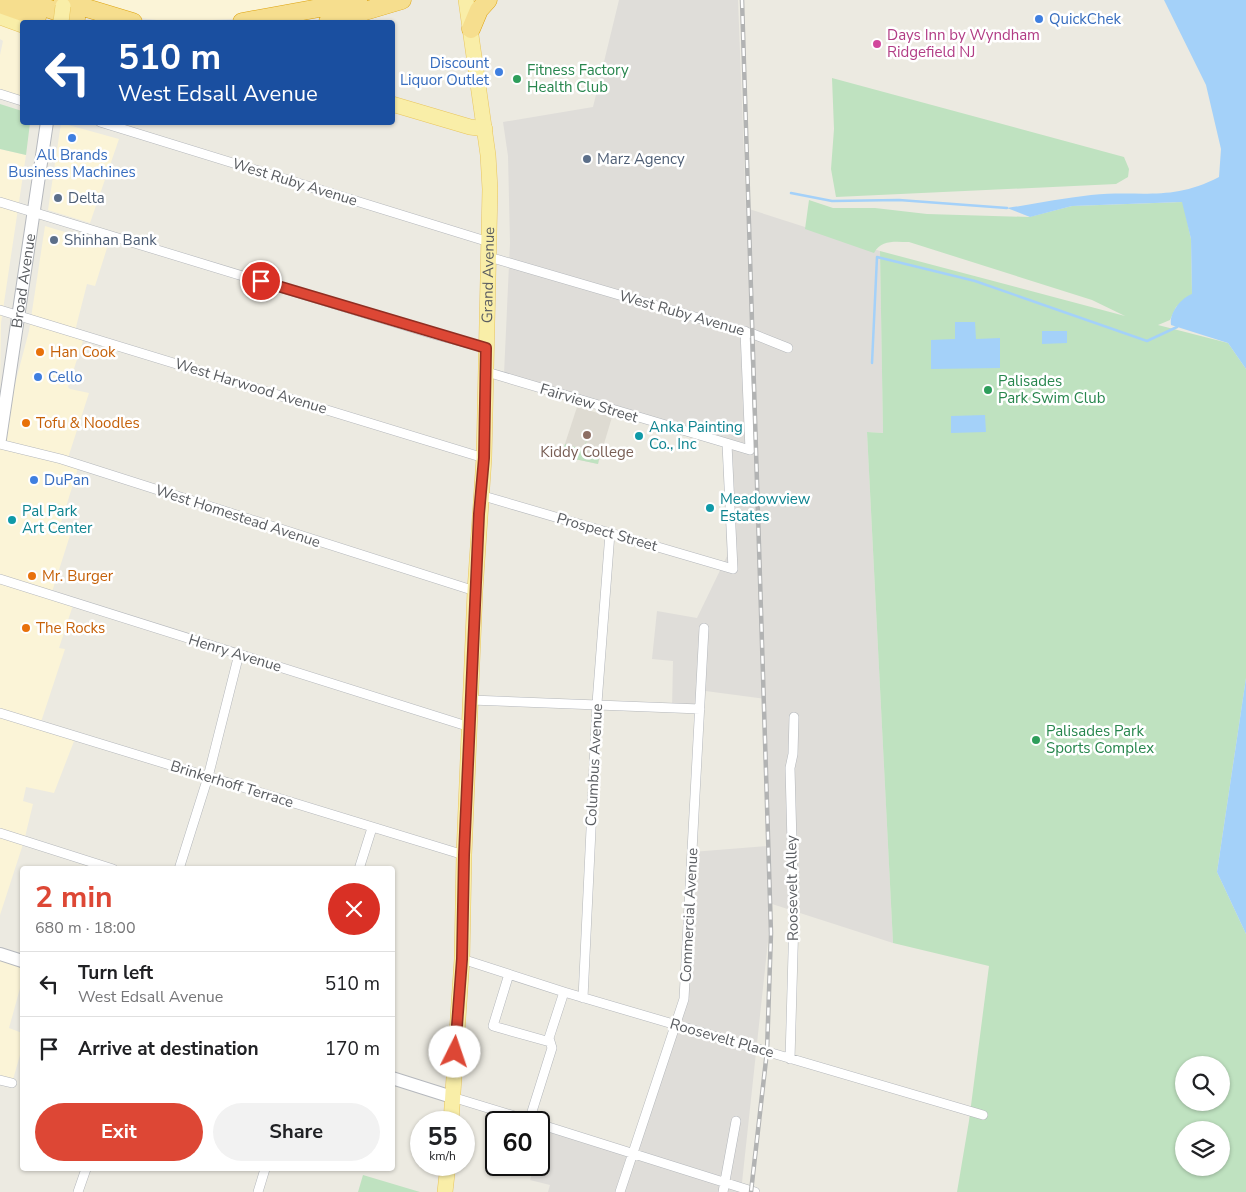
<!DOCTYPE html>
<meta charset="utf-8">
<style>
body{margin:0;font-family:"Nunito Sans",sans-serif;background:#f2f2f2;color:#202124;height:100vh;display:flex;flex-direction:column;font-size:19px;white-space:nowrap}
*{box-sizing:border-box;margin:0}
p{font-size:16px;color:#757577}
.icon{flex:none;width:28px;height:28px;fill:none;stroke:currentColor;stroke-width:2;stroke-linecap:round;stroke-linejoin:round}
.map{position:relative;flex:1;overflow:hidden}
.panel{position:absolute;left:20px;top:866px;width:375px;height:305px;display:flex;flex-direction:column;background:#fff;border-radius:5px;box-shadow:0 1px 4px #0004}
.panel>*{flex:none}
.top-card{position:absolute;left:20px;top:20px;width:375px;height:105px;border-radius:5px;box-shadow:0 1px 4px #0004;background:#1a4fa0;color:#fff;overflow:hidden}
.tools{position:absolute;left:1175px;top:1056px;display:grid;gap:10px}
.tools a{display:grid;place-items:center;width:55px;height:55px;border-radius:50%;background:#fff;box-shadow:0 1px 4px #0004;font-size:25px}
.speed{position:absolute;left:410px;top:1111px;display:flex;gap:10px;font-size:25px;font-weight:700;text-align:center}
.speed>*{display:grid;place-content:center;width:65px;height:65px;border-radius:50%;background:#fff;box-shadow:0 1px 4px #0004;line-height:1}
.speed small{font-size:12px;font-weight:400}
.speed .limit{border:2px solid #111;border-radius:8px;background:#fff;color:#111}
.pin{position:absolute;display:grid;place-items:center;width:42px;height:42px;color:#fff;margin:-21px;border:2px solid #fff;border-radius:50%;box-shadow:0 1px 5px #0007}
.me{position:absolute;width:55px;margin:-28px;rotate:4deg;stroke-linejoin:round;filter:drop-shadow(0 0 4px #0008)}
.turn{display:flex;align-items:center;gap:18px;height:105px;padding:0 15px;font-size:22px}
.turn .icon{width:65px;height:65px;stroke-width:2.5}
.turn b{display:block;font-size:35px;line-height:42px}
.round{display:grid;place-items:center;flex:none;width:52px;height:52px;border-radius:26px;background:#f2f2f2}
.overview{display:flex;align-items:center;justify-content:space-between;height:85px;padding:0 15px}
h1{font-size:30px;font-weight:700;line-height:38px;color:#dd4735}
.action{display:flex;gap:10px;margin-top:auto;padding:10px 15px}
.action a{flex:1;height:58px;border-radius:30px;background:#dd4735;color:#fff;font-size:20px;font-weight:700;line-height:58px;text-align:center}
.action a+a{background:#f2f2f2;color:#202124}
ul{padding:0;list-style:none}
li{display:flex;align-items:center;gap:15px;height:65px;padding:0 15px;border-top:1px solid #e0e0e0}
li div{flex:1}
li b{display:block;font-size:19px}
li em{font-style:normal}
.map>svg:first-child{display:block}
.commercial{fill:#fbf4d7}
.industrial{fill:#dfddd9}
.education{fill:#dedbd2}
.green{fill:#bfe2c0;fill-rule:evenodd}
.water{fill:#a4d1f9}
.lines{fill:none;stroke-linecap:round;stroke-linejoin:round}
.stream{stroke:#a4d1f9;stroke-width:2.5}
.street-casing{stroke:#b4b7bb;stroke-width:10}
.secondary-casing{stroke:#b5b8bd;stroke-width:14}
.primary-casing{stroke:#e8c55e;stroke-width:16}
.highway-casing{stroke:#dea30e;stroke-width:19}
.street{stroke:#fff;stroke-width:9}
.secondary{stroke:#fff;stroke-width:12}
.primary{stroke:#f9eea8;stroke-width:15}
.highway{stroke:#f6de8e;stroke-width:18}
.rail-casing{stroke:#b2b3b3;stroke-width:4.5}
.rail{stroke:#fff;stroke-width:2.5;stroke-dasharray:8;stroke-linecap:butt}
.primary-bridge-casing{stroke:#e8c55e;stroke-width:16;stroke-linecap:butt}
.primary-bridge{stroke:#f9eea8;stroke-width:15}
.route-casing{stroke:#902e22;stroke-width:12}
.route{stroke:#dd4735;stroke-width:9}
.shop-dot{fill:#3f7fe0;stroke:#fff;stroke-width:2}
.hotel-dot{fill:#d1479c;stroke:#fff;stroke-width:2}
.leisure-dot{fill:#2e9e5b;stroke:#fff;stroke-width:2}
.service-dot{fill:#5c6f8a;stroke:#fff;stroke-width:2}
.food-dot{fill:#e8710a;stroke:#fff;stroke-width:2}
.education-dot{fill:#8d6e63;stroke:#fff;stroke-width:2}
.culture-dot{fill:#0f9aa8;stroke:#fff;stroke-width:2}
.labels{text-anchor:middle;dominant-baseline:central;stroke-width:5;stroke-linejoin:round;paint-order:stroke}
.shop-label{font-size:15px;fill:#366cbe;stroke:#fff;text-anchor:start}
.hotel-label{font-size:15px;fill:#b23c85;stroke:#fff;text-anchor:start}
.leisure-label{font-size:15px;fill:#27864d;stroke:#fff;text-anchor:start}
.service-label{font-size:15px;fill:#4e5e75;stroke:#fff;text-anchor:start}
.street-label{font-size:15px;fill:#5a5d61;stroke:#fff}
.food-label{font-size:15px;fill:#c56008;stroke:#fff;text-anchor:start}
.culture-label{font-size:15px;fill:#0d838f;stroke:#fff;text-anchor:start}
.education-label{font-size:15px;fill:#785e54;stroke:#fff}
</style>
<div class="map">
<svg width="1246" height="1192" viewBox="0 0 1246 1192">
<rect width="100%" height="100%" fill="#eceae1"/>
<path class="commercial" d="M78,0H324L232,19L172,22L125,16Z
M0,17L22,25V101L0,94V55L3,41L0,39Z
M61,123L119,139L90,223L48,210Z
M0,149L26,155L1,323L0,386Z
M45,226L108,245L95,286L87,284L75,331L85,335L68,387L70,389L89,393L67,461L79,465L60,526L72,529L51,595L74,602L59,648L65,649L40,725L76,736L54,793L26,787L23,801L33,804L24,841L0,915V441L29,331Z
M0,954L22,961V981L9,1028L22,1033V1048L12,1083L0,1080Z"/>
<path class="industrial" d="M619,0H738L746,208L880,251L883,433L867,432L893,943L772,904L741,1192H548L550,1185L530,1180L535,1165H539V1155L548,1127L634,1154L684,999L692,852L768,846L765,699L698,690L697,710L672,709L673,661L652,659L657,611L697,618L727,556L722,442L504,374L510,243L508,156L503,122L593,107Z"/>
<path class="education" d="M577,407L612,417L598,464L561,456Z"/>
<path class="green" d="M832,78L1124,157L1129,169L1128,177L1116,184L836,197L831,169L834,129Z
M0,104L22,111V122L30,123L26,155L0,149Z
M809,200L833,208H875L927,214L1029,217L1072,206L1183,202L1191,239L1192,295L1176,307L1170,320L1158,325L1228,343L1246,369V678L1217,872L1246,934V1192H957L969,1121L989,966L893,943L867,432L883,433L880,251L1125,316L1092,300L909,242C896,242 881,239 874,253L805,229ZM1184,1065H1221V1102H1184ZM1184,1130H1221V1168H1184Z
M588,436L583,453L599,458L598,464L561,456L565,444L582,449V452Z
M363,1175L420,1192H358Z"/>
<path class="water" d="M1164,0H1246V369L1228,343L1171,325C1169,313 1181,298 1192,294L1191,239L1182,202L1072,206L1030,217L1007,208C1035,204 1063,198 1091,195C1141,190 1171,202 1219,177L1221,149L1206,85Z
M955,322H975L976,339L1000,338V368L931,369V340L955,339Z
M1042,331H1067V343L1042,344Z
M985,415L986,432L951,433V416Z
M1246,678V934L1217,872Z"/>
<g class="lines">
<path class="stream" d="M791,193L832,201L899,200L1007,208
M872,363L877,257L975,281L1147,341L1177,327"/>
<g class="street-casing">
<path id="street" d="M0,94L22,101
M100,122L489,242
M0,202L436,335L486,348
M489,257L753,334L788,348
M0,310L484,458
M487,372L750,450L745,331
M0,444L61,459L475,591
M480,495L733,569L727,444
M0,579L470,727
M471,700L700,709
M0,713L464,855
M0,833L113,869
M179,869L208,777L239,654
M359,869L372,828
M462,959L564,992L983,1115
M509,974L493,1026L550,1042
M583,998L597,703L610,533
M790,1059L794,918L790,768L793,754L794,717
M0,1080L12,1083
M452,1097L534,1122
M529,1121L552,1048L549,1038L564,992
M539,1124L755,1192
M78,1192L86,1169
M258,1192L265,1169
M620,1192L684,999L704,628
M723,1192L736,1121"/>
</g>
<g class="secondary-casing">
<g id="secondary">
<path id="s1" d="M0,439L47,122"/>
<path d="M0,954L22,961"/>
<path d="M392,1078L452,1097"/>
</g>
</g>
<g class="primary-casing">
<g id="primary">
<path d="M0,17L22,25"/>
<path d="M392,104L470,127L485,129"/>
<path id="s2" d="M451,1122L462,959L464,855L475,591L484,458L490,189L488,155L466,0"/>
<path d="M445,1192L448,1165"/>
</g>
</g>
<g class="highway-casing">
<path id="highway" d="M23,0L76,18
M63,1L133,22
M0,4L37,17
M242,22L358,1
M328,22L402,0
M471,29L479,10L488,0"/>
</g>
<use href="#street" class="street"/>
<use href="#secondary" class="secondary"/>
<use href="#primary" class="primary"/>
<use href="#highway" class="highway"/>
<g class="rail-casing">
<path id="rail" d="M742,0L771,933L767,1051L751,1192"/>
</g>
<use href="#rail" class="rail"/>
<g class="primary-bridge-casing">
<path id="primary-bridge" d="M61,22L63,6"/>
</g>
<use href="#primary-bridge" class="primary-bridge"/>
</g>
<g class="lines">
<g class="route-casing">
<path id="route" d="M261,281L486,348L484,458L479,514L464,855L462,959L455,1052"/>
</g>
<use href="#route" class="route"/>
</g>
<g class="shop-dot">
<circle cx="1039" cy="19" r="5"/>
<circle cx="499" cy="72" r="5"/>
<circle cx="72" cy="138" r="5"/>
<circle cx="38" cy="377" r="5"/>
<circle cx="34" cy="480" r="5"/>
</g>
<circle class="hotel-dot" cx="877" cy="44" r="5"/>
<g class="leisure-dot">
<circle cx="517" cy="79" r="5"/>
<circle cx="988" cy="390" r="5"/>
<circle cx="1036" cy="740" r="5"/>
</g>
<g class="service-dot">
<circle cx="587" cy="159" r="5"/>
<circle cx="58" cy="198" r="5"/>
<circle cx="54" cy="240" r="5"/>
</g>
<g class="food-dot">
<circle cx="40" cy="352" r="5"/>
<circle cx="26" cy="423" r="5"/>
<circle cx="32" cy="576" r="5"/>
<circle cx="26" cy="628" r="5"/>
</g>
<circle class="education-dot" cx="587" cy="435" r="5"/>
<g class="culture-dot">
<circle cx="639" cy="436" r="5"/>
<circle cx="710" cy="508" r="5"/>
<circle cx="12" cy="520" r="5"/>
</g>
<g class="labels">
<g class="shop-label">
<text x="1049" y="19">QuickChek</text>
<text x="489" y="63" text-anchor="end">Discount<tspan x="489" dy="17">Liquor Outlet</tspan></text>
<text x="72" y="155" text-anchor="middle">All Brands<tspan x="72" dy="17">Business Machines</tspan></text>
<text x="48" y="377">Cello</text>
<text x="44" y="480">DuPan</text>
</g>
<g class="hotel-label">
<text x="887" y="35">Days Inn by Wyndham<tspan x="887" dy="17">Ridgefield NJ</tspan></text>
</g>
<g class="leisure-label">
<text x="527" y="70">Fitness Factory<tspan x="527" dy="17">Health Club</tspan></text>
<text x="998" y="381">Palisades<tspan x="998" dy="17">Park Swim Club</tspan></text>
<text x="1046" y="731">Palisades Park<tspan x="1046" dy="17">Sports Complex</tspan></text>
</g>
<g class="service-label">
<text x="597" y="159">Marz Agency</text>
<text x="68" y="198">Delta</text>
<text x="64" y="240">Shinhan Bank</text>
</g>
<g class="street-label">
<text transform="translate(295 182) rotate(17)">West Ruby Avenue</text>
<text stroke="none"><textPath href="#s2" startOffset="848">Grand Avenue</textPath></text>
<text stroke="none"><textPath href="#s1" startOffset="160">Broad Avenue</textPath></text>
<text transform="translate(682 313) rotate(16)">West Ruby Avenue</text>
<text transform="translate(251 386) rotate(17)">West Harwood Avenue</text>
<text transform="translate(589 403) rotate(17)">Fairview Street</text>
<text transform="translate(238 516) rotate(18)">West Homestead Avenue</text>
<text transform="translate(607 532) rotate(16)">Prospect Street</text>
<text transform="translate(235 653) rotate(17)">Henry Avenue</text>
<text transform="translate(594 765) rotate(-87)">Columbus Avenue</text>
<text transform="translate(232 784) rotate(17)">Brinkerhoff Terrace</text>
<text transform="translate(792 888) rotate(-91)">Roosevelt Alley</text>
<text transform="translate(689 915) rotate(-87)">Commercial Avenue</text>
<text transform="translate(722 1038) rotate(16)">Roosevelt Place</text>
</g>
<g class="food-label">
<text x="50" y="352">Han Cook</text>
<text x="36" y="423">Tofu &amp; Noodles</text>
<text x="42" y="576">Mr. Burger</text>
<text x="36" y="628">The Rocks</text>
</g>
<g class="culture-label">
<text x="649" y="427">Anka Painting<tspan x="649" dy="17">Co., Inc</tspan></text>
<text x="720" y="499">Meadowview<tspan x="720" dy="17">Estates</tspan></text>
<text x="22" y="511">Pal Park<tspan x="22" dy="17">Art Center</tspan></text>
</g>
<g class="education-label">
<text x="587" y="452">Kiddy College</text>
</g>
</g>
</svg>
<div class="tools">
<a><svg class="icon" aria-label="search" viewBox="0 0 24 24"><circle cx="10" cy="10" r="6"/><path d="M15 15l6 6"/></svg></a>
<a><svg class="icon" aria-label="layers" viewBox="0 0 24 24"><path d="M12 4l9 5-9 5-9-5zM3 14l9 5 9-5"/></svg></a>
</div>
<div class="speed"><div>55<small>km/h</small></div><div class="limit">60</div></div>
<div class="pin" style="left:261px;top:281px;background:#d93025"><svg class="icon" aria-label="arrive" viewBox="0 0 24 24"><path d="M6 21V4h12l-3 4 3 4H6"/></svg></div>
<svg class="me" style="left:455px;top:1052px" viewBox="-20 -20 40 40"><circle r="19" fill="#fff"/><path d="M0-13L10 11 0 6-10 11z" fill="#dd4735"/></svg>
<div class="top-card">
<div class="turn"><svg class="icon" aria-label="left" viewBox="0 0 24 24"><path d="M17 20v-9H6M10 6l-5 5 5 5"/></svg><div><b>510 m</b>West Edsall Avenue</div></div>
</div>
<section class="panel">
<div class="overview"><div><h1>2 min</h1><p>680 m · 18:00</p></div><a class="round" style="background:#d93025;color:#fff"><svg class="icon" aria-label="close" viewBox="0 0 24 24"><path d="M6 6l12 12M18 6L6 18"/></svg></a></div>
<ul>
<li><svg class="icon" aria-label="left" viewBox="0 0 24 24"><path d="M17 20v-9H6M10 6l-5 5 5 5"/></svg><div><b>Turn left</b><p>West Edsall Avenue</p></div><em>510 m</em></li>
<li><svg class="icon" aria-label="arrive" viewBox="0 0 24 24"><path d="M6 21V4h12l-3 4 3 4H6"/></svg><div><b>Arrive at destination</b></div><em>170 m</em></li>
</ul>
<div class="action"><a>Exit</a><a>Share</a></div>
</section>
</div>
